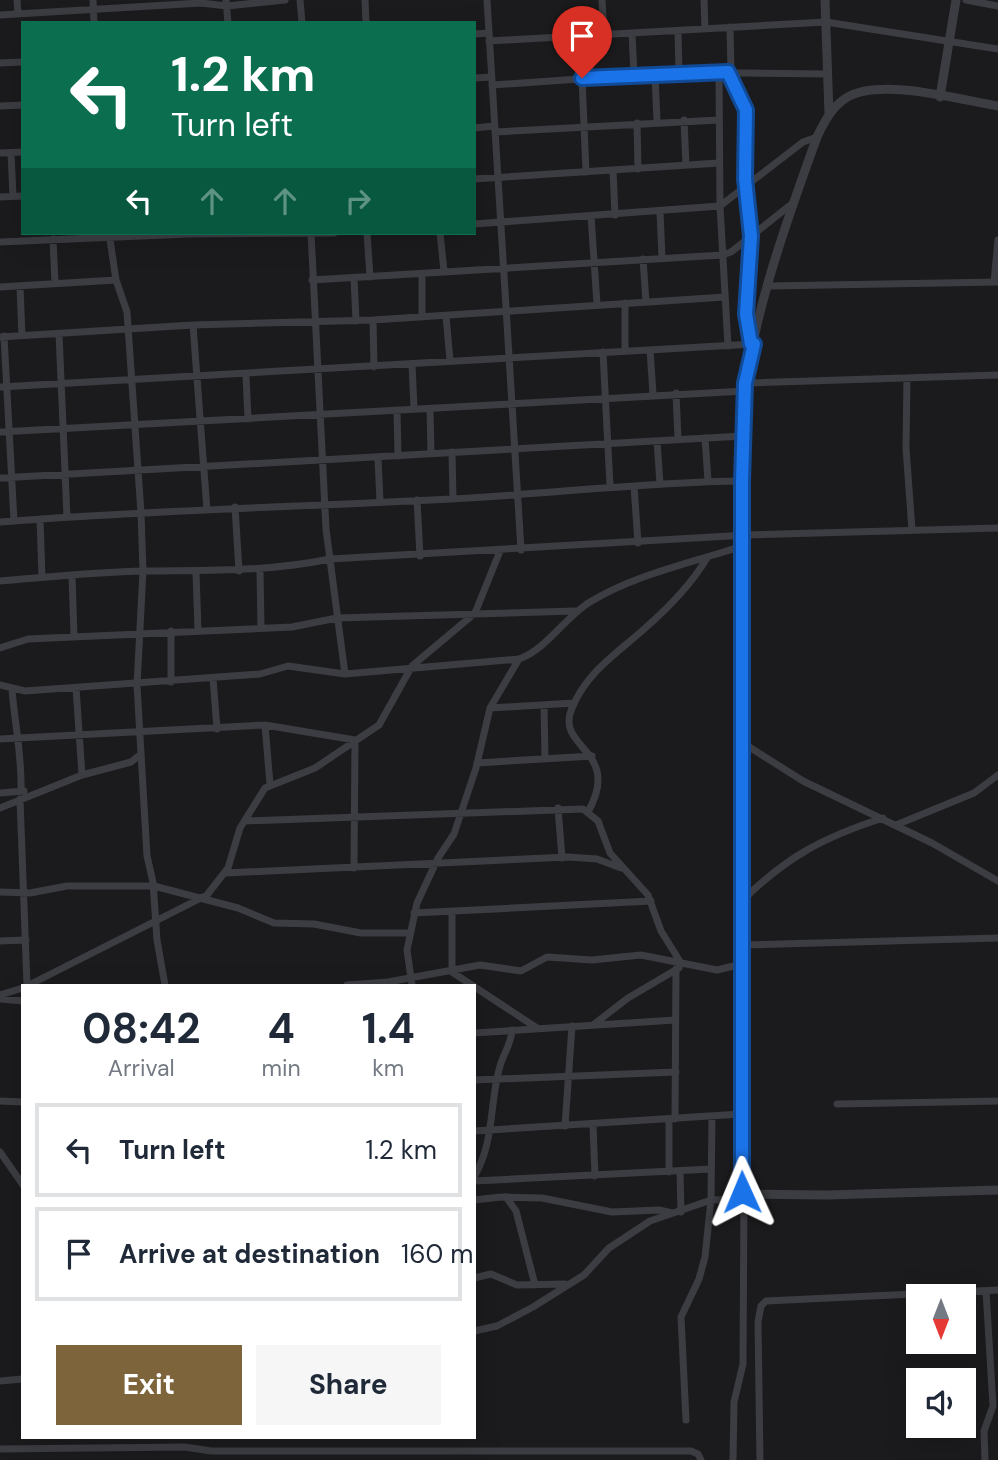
<!DOCTYPE html>
<style>
body{margin:0;font-family:"DM Sans",sans-serif;background:#f6f6f7;color:#1f2937;height:100vh;display:flex;flex-direction:column;font-size:26px;white-space:nowrap}
*{box-sizing:border-box;margin:0}
p{font-size:23px;color:#747a83}
.icon{flex:none;width:38px;height:38px;fill:none;stroke:currentColor;stroke-width:2;stroke-linecap:round;stroke-linejoin:round}
.map{position:relative;flex:1;overflow:hidden}
.panel{position:absolute;left:21px;top:984px;width:455px;height:455px;display:flex;flex-direction:column;background:#fff;border-radius:0px;box-shadow:0 7px 28px #0002}
.panel>*{flex:none}
.guide{position:absolute;left:21px;top:21px;width:455px;height:214px;border-radius:0px;box-shadow:0 7px 28px #0002;background:#0b6e4f;color:#fff;overflow:hidden}
.needle{width:46px;rotate:180deg}
.tools{position:absolute;left:906px;top:1284px;display:grid;gap:14px}
.tools a{display:grid;place-items:center;width:70px;height:70px;border-radius:0px;background:#fff;box-shadow:0 7px 28px #0002;font-size:35px}
.pin{position:absolute;display:grid;place-items:center;width:60px;height:60px;color:#fff;margin:-72px -30px;border-radius:50% 50% 50% 0;rotate:-45deg;box-shadow:0 0 7px #0007}
.pin .icon{rotate:45deg}
.me{position:absolute;width:77px;margin:-38px;rotate:359deg;stroke-linejoin:round;filter:drop-shadow(0 0 5px #0008)}
.turn{display:flex;align-items:center;gap:24px;height:147px;padding:0 35px;font-size:32px}
.turn .icon{width:91px;height:91px;stroke-width:2.5}
.turn b{display:block;font-size:49px;line-height:60px}
.lanes{display:flex;align-items:center;height:66px;padding:0 35px;background:#0003;justify-content:center;gap:35px;direction:ltr}
.lanes .off{opacity:.35}
.eta{display:flex;justify-content:space-evenly;align-items:center;height:119px;text-align:center}
.eta b{font-size:42px;font-weight:700;line-height:49px}
.action{display:flex;gap:14px;margin-top:auto;padding:14px 35px}
.action a{flex:1;height:80px;border-radius:0px;background:#7d643b;color:#fff;font-size:28px;font-weight:700;line-height:80px;text-align:center}
.action a+a{background:#f6f6f7;color:#1f2937}
ul{padding:0;list-style:none}
li{display:flex;align-items:center;gap:21px;height:94px;margin:0 14px 10px;padding:0 21px;border:4px solid #e0e1e3;border-radius:0px}
li div{flex:1}
li b{display:block;font-size:26px}
li em{font-style:normal}
.map>svg:first-child{display:block}
.lines{fill:none;stroke-linecap:round;stroke-linejoin:round}
.minor{stroke:#3c3d42;stroke-width:7}
.tertiary{stroke:#3c3d42;stroke-width:9}
.route-casing{stroke:#114b97;stroke-width:18}
.route{stroke:#1a73e8;stroke-width:12}
</style>
<div class="map">
<svg width="998" height="1460" viewBox="0 0 998 1460">
<rect width="100%" height="100%" fill="#1b1b1d"/>
<g class="lines">
<path class="minor" d="M17,0L18,14
M93,0L94,23
M226,0L228,23
M300,0L302,23
M365,0L366,23
M487,0L521,550
M602,0L604,36
M704,0L705,29
M966,0L998,6
M0,15L201,3L227,6L285,0
M730,27L731,72
M678,31L679,72
M632,33L634,75
M474,34L489,33
M589,36L590,77
M489,41L826,22L998,49
M0,63L23,62
M719,72L720,206L728,346
M728,72L746,110L745,179L751,236L746,314L751,344
M655,75L657,121
M474,78L492,77
M582,78L586,172
M492,85L679,72L826,74
M0,106L23,105
M684,120L686,165
M637,123L638,169
M474,128L494,126
M495,132L719,120
M0,153L23,152
M11,153L13,196
M613,170L615,215
M474,179L719,163
M0,197L23,196
M660,212L662,258
M591,216L597,304
M474,224L720,206L803,142L817,137
M109,233L116,280L127,312L141,513L143,571L137,685L147,856L153,882L157,940L165,985
M311,233L326,529L345,674
M367,233L370,277
M440,233L444,271
M53,239L55,283
M0,242L189,234L334,233
M643,259L646,302
M422,274V317
M354,278L356,321
M312,280L722,255L731,252L793,203
M994,282L998,240
M20,286L22,336
M769,286L998,282
M0,287L116,280
M625,303V351
M446,316L450,360
M373,320L374,367
M193,325L207,510
M59,334L67,517
M4,336L14,521
M0,337L193,325L373,320L725,297
M650,350L653,394
M603,352L610,486
M412,364L414,409
M246,375L248,419
M907,378L906,448L912,530
M745,383L998,375
M0,387L754,344
M676,393L678,439
M430,409L431,453
M397,411L398,456
M0,432L745,391
M705,438L708,481
M657,441L660,484
M452,452L453,499
M378,458L380,502
M0,478L743,436
M634,486L638,543
M417,500L420,556
M235,507L239,571
M40,519L42,577
M0,522C150,510 300,507 451,499C548,494 645,482 742,481
M260,570L261,628
M196,572L198,630
M72,575L74,636
M0,581C48,577 96,572 144,571C207,570 267,572 330,559L747,535L998,528
M171,631V682
M0,648L28,639L292,627L337,618L575,611
M213,678L217,729
M0,685L25,691L260,674L288,666L345,674L519,659C547,649 565,617 590,602C636,574 692,563 742,546
M76,688L82,775
M12,690C15,725 22,756 21,791
M544,705L545,759
M490,708L574,703
M265,725L270,784
M0,739L265,725L355,740L354,868
M743,743L803,781L932,843L998,881
M477,763L592,756
M0,793L24,791
M20,799L27,985
M0,808L82,775L131,762L141,754
M558,808L562,858
M588,812C623,749 554,749 572,708C587,672 615,655 643,630C666,610 691,585 707,558
M245,821L583,809L598,821L610,853L648,895L661,931L681,963
M896,825L974,793L998,775
M225,873L568,857L597,859L621,868
M0,892L30,893L67,886H154L238,908L274,923L314,924L361,933H410
M742,901C786,857 824,837 883,818
M452,912V972L537,1028
M414,913L651,901
M0,941L26,940
M742,945L998,938
M29,985L207,895L228,868L240,828L265,788L315,768L379,725L412,666L475,613L500,551
M347,985L388,982L480,965L521,971L547,957L592,960L641,955L717,970L742,964
M412,985L407,950L417,903L438,858L454,834L476,768L490,708L519,659
M0,995L23,988
M0,999L23,1001
M593,1025L628,998L679,968
M474,1033L675,1020
M474,1080L676,1072
M0,1101L23,1102
M837,1104L998,1101
M675,1119L676,969
M593,1125L595,1176
M565,1126L572,1026
M474,1131L741,1114
M0,1152L23,1185
M680,1171L681,1212
M669,1172V1119
M474,1177C495,1142 489,1103 500,1066C504,1052 511,1045 512,1030
M474,1181L711,1169
M506,1197L516,1211L535,1285
M474,1200L501,1197L542,1198L612,1212L659,1210L672,1213
M474,1278L491,1274L517,1285L565,1284
M474,1331L497,1326L533,1307L584,1275L609,1248L650,1221L711,1200L744,1199
M0,1381L23,1379
M686,1420L681,1317L699,1279L705,1257L711,1200L712,1116
M0,1449L185,1447L211,1451H691L698,1454L701,1460
M733,1460L734,1402L743,1364L744,1195
M760,1460L758,1322L761,1306L766,1301L998,1290
M985,1460L984,1431L993,1406L986,1291"/>
<path class="tertiary" d="M825,0L829,114
M940,97L956,0
M998,106C960,100 880,77 846,98C832,107 824,122 817,137C789,214 748,327 744,407L741,1187L744,1194L827,1195L998,1190"/>
</g>
<g class="lines">
<g class="route-casing">
<path id="route" d="M582,78L728,72L746,110L745,179L751,236L746,314L751,344H754L745,383L742,481V1192"/>
</g>
<use href="#route" class="route"/>
</g>
</svg>
<div class="tools">
<a><svg class="needle" viewBox="-14 -14 28 28"><path d="M0-13l5 13h-10z" fill="#e53935"/><path d="M0 13l5-13h-10z" fill="#747a83"/></svg></a>
<a><svg class="icon" aria-label="sound" viewBox="0 0 24 24"><path d="M4 9h4l5-4v14l-5-4H4zM17 9q2 3 0 6"/></svg></a>
</div>
<div class="pin" style="left:582px;top:78px;background:#d93025"><svg class="icon" aria-label="arrive" viewBox="0 0 24 24"><path d="M6 21V4h12l-3 4 3 4H6"/></svg></div>
<svg class="me" style="left:742px;top:1192px" viewBox="-20 -20 40 40"><path d="M0-17L14 15 0 8-14 15z" fill="#1a73e8" stroke="#fff" stroke-width="4"/></svg>
<div class="guide">
<div class="turn"><svg class="icon" aria-label="left" viewBox="0 0 24 24"><path d="M17 20v-9H6M10 6l-5 5 5 5"/></svg><div><b>1.2 km</b>Turn left</div></div>
<div class="lanes"><svg class="icon" aria-label="left" viewBox="0 0 24 24"><path d="M17 20v-9H6M10 6l-5 5 5 5"/></svg><svg class="icon off" aria-label="ahead" viewBox="0 0 24 24"><path d="M12 20V5M6 11l6-6 6 6"/></svg><svg class="icon off" aria-label="ahead" viewBox="0 0 24 24"><path d="M12 20V5M6 11l6-6 6 6"/></svg><svg class="icon off" aria-label="right" viewBox="0 0 24 24"><path d="M7 20v-9h11M14 6l5 5-5 5"/></svg></div>
</div>
<section class="panel">
<div class="eta">
<div><b>08:42</b><p>Arrival</p></div>
<div><b>4</b><p>min</p></div>
<div><b>1.4</b><p>km</p></div>
</div>
<ul>
<li><svg class="icon" aria-label="left" viewBox="0 0 24 24"><path d="M17 20v-9H6M10 6l-5 5 5 5"/></svg><div><b>Turn left</b></div><em>1.2 km</em></li>
<li><svg class="icon" aria-label="arrive" viewBox="0 0 24 24"><path d="M6 21V4h12l-3 4 3 4H6"/></svg><div><b>Arrive at destination</b></div><em>160 m</em></li>
</ul>
<div class="action"><a>Exit</a><a>Share</a></div>
</section>
</div>
